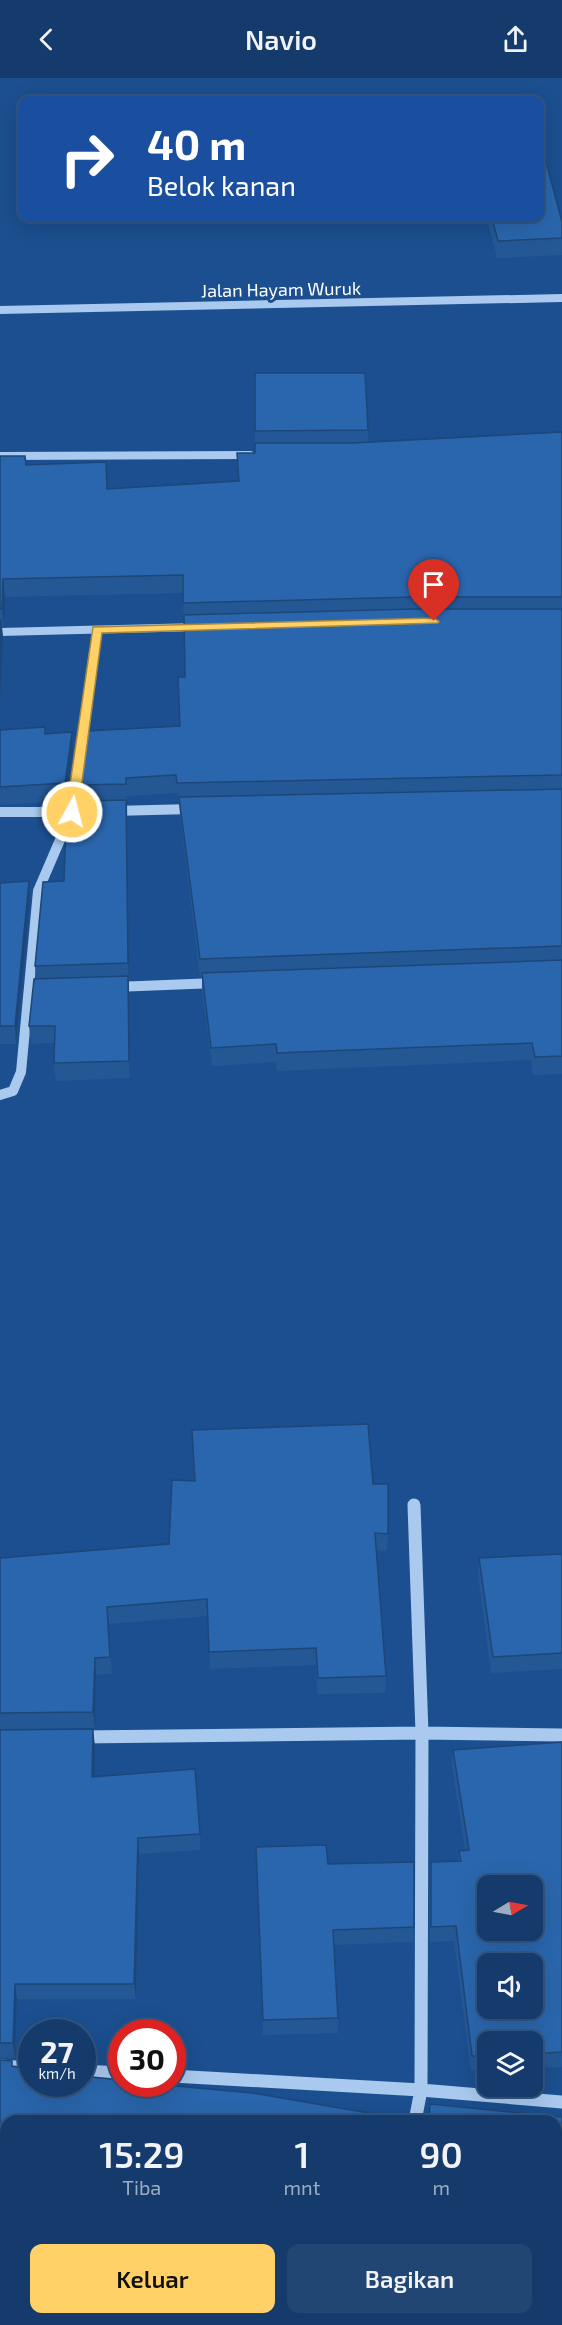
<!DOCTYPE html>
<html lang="id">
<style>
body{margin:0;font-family:"Exo 2",sans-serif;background:#214673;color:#f1f3f6;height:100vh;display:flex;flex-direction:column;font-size:22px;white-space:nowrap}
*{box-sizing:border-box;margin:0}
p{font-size:20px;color:#9dadc1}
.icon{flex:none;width:33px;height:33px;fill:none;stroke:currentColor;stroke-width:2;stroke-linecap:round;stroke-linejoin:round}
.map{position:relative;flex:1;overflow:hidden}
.sheet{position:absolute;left:0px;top:2037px;width:562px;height:210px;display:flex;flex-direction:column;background:#143b6b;border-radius:18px 18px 0 0;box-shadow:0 6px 24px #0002,0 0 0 2px #33557e}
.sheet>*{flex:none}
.guide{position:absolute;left:18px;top:18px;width:526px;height:126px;border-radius:12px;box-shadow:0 6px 24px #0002,0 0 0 2px #33557e;background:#1a4fa0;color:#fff;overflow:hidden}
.needle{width:39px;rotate:80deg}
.buttons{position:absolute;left:477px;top:1797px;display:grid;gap:12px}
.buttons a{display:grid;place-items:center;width:66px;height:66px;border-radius:12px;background:#143b6b;box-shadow:0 6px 24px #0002,0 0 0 2px #33557e;font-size:30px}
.speed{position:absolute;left:18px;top:1941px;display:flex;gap:12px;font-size:30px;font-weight:700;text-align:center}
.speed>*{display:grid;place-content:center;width:78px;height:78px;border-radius:50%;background:#143b6b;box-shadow:0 6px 24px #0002,0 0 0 2px #33557e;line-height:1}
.speed small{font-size:15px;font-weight:400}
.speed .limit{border:9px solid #d22;background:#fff;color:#111}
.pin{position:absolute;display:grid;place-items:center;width:51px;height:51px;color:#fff;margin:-62px -26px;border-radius:50% 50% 50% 0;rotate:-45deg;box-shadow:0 0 6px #0007}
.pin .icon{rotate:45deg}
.me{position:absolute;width:66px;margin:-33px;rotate:7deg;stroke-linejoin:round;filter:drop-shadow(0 0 4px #0008)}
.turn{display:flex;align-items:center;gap:21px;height:126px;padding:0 30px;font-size:27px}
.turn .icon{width:78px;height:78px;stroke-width:2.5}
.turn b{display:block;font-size:42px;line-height:51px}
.eta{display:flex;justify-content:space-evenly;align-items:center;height:102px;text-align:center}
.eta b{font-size:36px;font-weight:600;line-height:42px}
.action{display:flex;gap:12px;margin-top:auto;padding:12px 30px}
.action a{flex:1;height:69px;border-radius:12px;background:#ffd166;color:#111;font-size:24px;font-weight:600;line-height:69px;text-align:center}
.action a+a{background:#214673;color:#f1f3f6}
header{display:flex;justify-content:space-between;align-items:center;height:78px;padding:0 30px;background:#143b6b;font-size:27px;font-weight:600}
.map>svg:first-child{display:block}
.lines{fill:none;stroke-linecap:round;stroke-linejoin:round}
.minor-far2{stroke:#a9c9ee;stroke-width:8}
.minor-far1{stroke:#a9c9ee;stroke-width:10}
.minor{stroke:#a9c9ee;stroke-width:13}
.wall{fill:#245895}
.shaded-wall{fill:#1d4779}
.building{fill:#2a66ad;stroke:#1d4779;stroke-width:1.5;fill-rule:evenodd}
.route{fill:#ffd166;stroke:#a68842;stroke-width:1.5}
.labels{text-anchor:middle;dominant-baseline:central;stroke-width:6;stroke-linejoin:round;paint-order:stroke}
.far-street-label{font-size:18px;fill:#fff;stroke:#1b4f8f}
</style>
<header><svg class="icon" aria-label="back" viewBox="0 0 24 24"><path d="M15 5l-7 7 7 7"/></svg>Navio<svg class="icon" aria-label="share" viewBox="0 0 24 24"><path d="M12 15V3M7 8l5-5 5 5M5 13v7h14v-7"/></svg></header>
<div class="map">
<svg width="562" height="2247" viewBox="0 0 562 2247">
<rect width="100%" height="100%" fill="#1b4f8f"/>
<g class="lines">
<path class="minor-far2" d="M0,232L562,220
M0,378L250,377
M0,554L198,549
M94,575L97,552"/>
<path class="minor-far1" d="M112,733L193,731
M0,734H85
M115,909L216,905
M0,1017L13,1013L21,994L38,813L72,734L94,574"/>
<path class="minor" d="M81,1659L422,1655L414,1427
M0,1988L32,1990
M82,1993L122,1995
M172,1998L421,2012L562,2024
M415,2043L421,2012L422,1655L562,1657
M377,2247L378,2241"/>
</g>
<path class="wall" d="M487,140H540L562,144V177L497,180Z
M255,295L368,352V364L562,354V996L533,997L531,982L277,993L276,984L212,988L202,913V899H200L180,737L179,723H178L177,715L127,718L130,1000L56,1003L54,985V965L31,966L29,948L36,901L35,888L64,803L80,723L79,707L180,648L185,599L183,515L5,519L4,548H2L3,560L0,626V378L26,387L107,411L238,403L237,375H255Z
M0,652L45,656L73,672L66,723L0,727Z
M29,803L30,821L16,966H0V805Z
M373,1406L388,1456L387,1473L376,1472L386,1598L385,1615L317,1616L316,1587L210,1591L208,1538L108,1546L112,1595L96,1597L95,1650L0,1651V1480L169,1466Z
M562,1476V1591L491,1595L478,1497L479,1480Z
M0,1652L95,1668L94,1699L200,1756V1772L139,1776L136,1921H17L15,1980H0Z
M562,1664V1989L532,1990V1964H488V1992L471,1993L454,1863L430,1864V1799L431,1784L458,1783L459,1773L465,1772L452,1688L453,1672Z
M256,1784L328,1786L414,1849L413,1864L334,1867L338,1940V1955L263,1957Z
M0,1982L6,2043V2207L0,2206Z
M562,2039V2145H556V2043Z
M411,2241H478L477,2247H410Z"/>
<path class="shaded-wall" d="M3,501L5,519L4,548L2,530Z
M1,542L3,560L0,626V574Z
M72,654L73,672L66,723L65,705Z
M126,722L127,738L129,901L128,885Z
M29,803L30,821L16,966L15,948Z
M128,898L129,916L130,1000L129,983Z
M95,1580L96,1597L95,1650L93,1634Z
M93,1651L95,1668L94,1716L92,1699Z
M138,1760L139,1776L136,1921L134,1906Z
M15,1906L17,1921L15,1980L13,1965Z"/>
<path class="building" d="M545,80L562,144V160L498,163L492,140H540V81Z
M255,295H365L368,352L255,353Z
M562,354V519H413L183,525V497L3,501L2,530L0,531V378H25L26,387L106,384L107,411L239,403L237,375H255V365H353Z
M413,531H562V697L177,705L176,697L126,700V706L79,707L87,653L180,648L178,599H185L184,537Z
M0,542H1L0,574Z
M45,649V656L72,654L65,705L0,709V652Z
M562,711V868L200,881L179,719Z
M126,722L128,885L35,888L43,804L64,803L66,747L76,723Z
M29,803L15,948H0V805Z
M562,882V978L535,979L532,965L277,975L276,966L211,970L202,895Z
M128,898L129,983L54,985L55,948H29L34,901Z
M368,1346L373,1406H388V1456L375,1455L386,1598L318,1600L316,1570L209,1574L207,1521L107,1529L110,1579L95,1580L93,1634L0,1635V1480L169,1466L172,1402L195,1403L192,1352Z
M562,1476V1575L493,1579L479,1480Z
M93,1651L92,1699L195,1691L200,1756L138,1760L134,1906H15L13,1965H0V1652Z
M562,1664V1974L532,1976V1964H488V1978H472L456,1848L431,1849V1784L461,1783L459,1773L469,1772L453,1672ZM488,1808H532V1852H488ZM488,1886H532V1930H488Z
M326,1767L328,1786L414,1784V1849L333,1852L338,1940L263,1942L256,1769Z
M0,1982L12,1983V1988L32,1991V2006H82V1998L122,2002V2006H154L252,2015L415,2043H6V2193L0,2192Z
M430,2026L562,2039V2131L556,2130V2043H429Z
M139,2241H305L304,2247H138Z
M453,2241H478V2244Z"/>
<path class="route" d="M434,540L439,543L438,545L102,555L78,734L72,738L66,734L93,549Z"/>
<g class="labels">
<g class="far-street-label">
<text transform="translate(281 211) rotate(-1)">Jalan Hayam Wuruk</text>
</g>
</g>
</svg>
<div class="buttons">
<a><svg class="needle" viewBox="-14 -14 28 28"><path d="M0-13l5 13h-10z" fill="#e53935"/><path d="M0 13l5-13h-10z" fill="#9dadc1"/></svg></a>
<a><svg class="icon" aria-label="sound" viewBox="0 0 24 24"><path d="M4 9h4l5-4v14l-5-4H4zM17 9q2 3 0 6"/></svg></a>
<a><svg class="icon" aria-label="layers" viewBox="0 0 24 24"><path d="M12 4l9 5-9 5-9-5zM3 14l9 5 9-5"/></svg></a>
</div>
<div class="speed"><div>27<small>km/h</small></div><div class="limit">30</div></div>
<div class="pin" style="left:434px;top:543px;background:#d93025"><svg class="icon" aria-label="arrive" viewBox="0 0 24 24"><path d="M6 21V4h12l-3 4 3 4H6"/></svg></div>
<svg class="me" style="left:72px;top:734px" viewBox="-20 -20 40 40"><circle r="17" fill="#ffd166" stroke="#fff" stroke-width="3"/><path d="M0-11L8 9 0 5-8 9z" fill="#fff"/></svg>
<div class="guide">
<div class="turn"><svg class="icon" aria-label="right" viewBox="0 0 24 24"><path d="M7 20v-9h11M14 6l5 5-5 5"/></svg><div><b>40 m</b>Belok kanan</div></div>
</div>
<section class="sheet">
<div class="eta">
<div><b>15:29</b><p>Tiba</p></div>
<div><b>1</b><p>mnt</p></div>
<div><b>90</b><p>m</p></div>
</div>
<div class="action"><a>Keluar</a><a>Bagikan</a></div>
</section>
</div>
